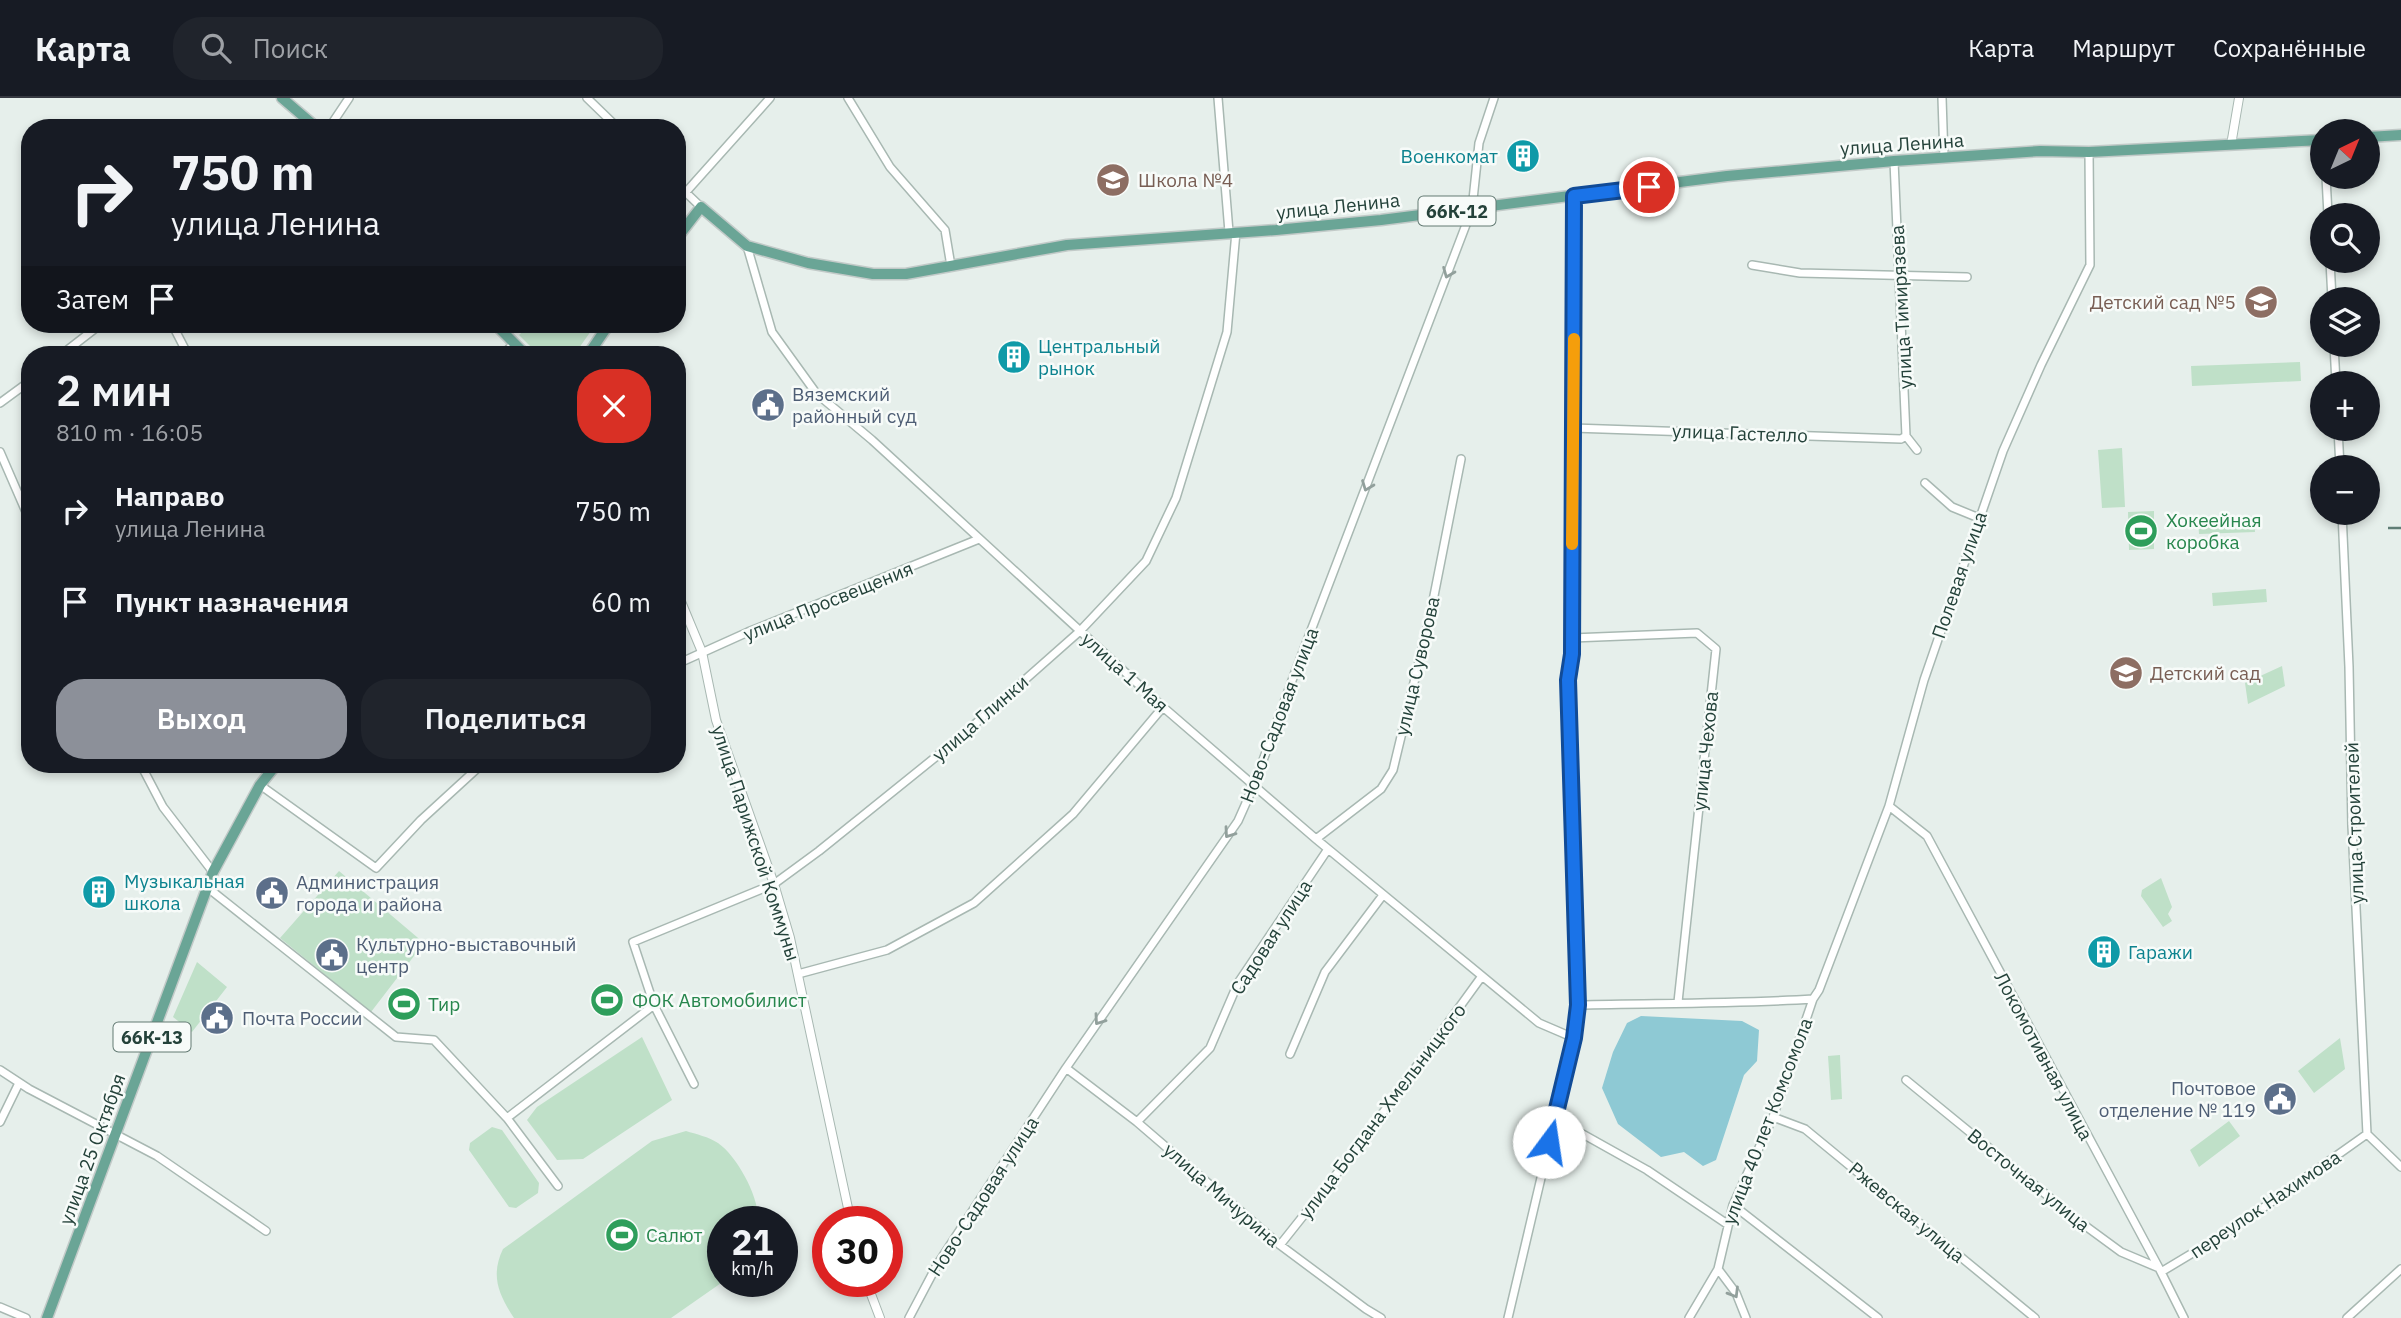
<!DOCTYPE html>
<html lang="ru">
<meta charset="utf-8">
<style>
body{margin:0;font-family:"IBM Plex Sans",sans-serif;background:#20242c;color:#f1f3f6;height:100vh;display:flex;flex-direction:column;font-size:26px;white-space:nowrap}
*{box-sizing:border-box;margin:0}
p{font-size:23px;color:#9ea1a6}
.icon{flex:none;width:38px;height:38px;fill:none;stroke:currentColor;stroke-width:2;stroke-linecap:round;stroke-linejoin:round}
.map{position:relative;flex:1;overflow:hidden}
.side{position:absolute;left:21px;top:248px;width:665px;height:427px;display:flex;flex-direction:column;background:#171b24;border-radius:28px;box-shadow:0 4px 10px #0003}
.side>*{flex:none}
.hud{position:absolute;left:21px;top:21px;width:665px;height:214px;border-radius:28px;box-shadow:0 4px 10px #0003;background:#171b24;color:#f1f3f6;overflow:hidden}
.needle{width:46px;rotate:43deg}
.fabs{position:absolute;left:2310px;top:21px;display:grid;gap:14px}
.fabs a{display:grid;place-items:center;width:70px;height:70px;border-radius:50%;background:#171b24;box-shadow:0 4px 10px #0003;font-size:35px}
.speed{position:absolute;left:707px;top:1108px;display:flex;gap:14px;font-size:35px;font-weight:700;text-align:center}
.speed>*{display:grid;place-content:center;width:91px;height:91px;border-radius:50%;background:#171b24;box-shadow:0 4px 10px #0003;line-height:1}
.speed small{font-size:18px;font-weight:400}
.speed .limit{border:10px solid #d22;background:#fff;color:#111}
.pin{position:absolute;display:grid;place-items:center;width:60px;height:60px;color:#fff;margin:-30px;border:4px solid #fff;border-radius:50%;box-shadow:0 2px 7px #0007}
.me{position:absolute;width:77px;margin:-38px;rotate:14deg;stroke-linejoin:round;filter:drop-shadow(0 0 5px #0008)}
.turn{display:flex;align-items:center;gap:24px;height:147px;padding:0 35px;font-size:32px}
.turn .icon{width:91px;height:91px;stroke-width:2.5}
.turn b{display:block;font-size:49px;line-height:60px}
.then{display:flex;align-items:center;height:66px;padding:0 35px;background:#0003;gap:14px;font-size:26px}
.round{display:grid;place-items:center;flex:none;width:74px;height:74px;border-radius:28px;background:#20242c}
.head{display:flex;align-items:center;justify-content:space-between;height:119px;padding:0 35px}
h1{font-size:42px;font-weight:600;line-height:52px}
.cta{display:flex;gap:14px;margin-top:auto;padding:14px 35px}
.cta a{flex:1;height:80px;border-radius:28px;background:#8c9099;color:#fff;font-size:28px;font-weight:600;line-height:80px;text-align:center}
.cta a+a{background:#20242c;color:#f1f3f6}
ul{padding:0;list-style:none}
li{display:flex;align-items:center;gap:21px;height:91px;padding:0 35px}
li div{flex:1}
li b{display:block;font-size:26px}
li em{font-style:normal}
header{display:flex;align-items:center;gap:42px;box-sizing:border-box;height:98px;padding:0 35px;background:#171b24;border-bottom:2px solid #363941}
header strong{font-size:33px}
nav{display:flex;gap:38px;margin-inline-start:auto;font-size:24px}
.search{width:490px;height:63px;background:#20242c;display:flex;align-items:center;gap:18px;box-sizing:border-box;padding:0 24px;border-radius:28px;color:#9ea1a6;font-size:26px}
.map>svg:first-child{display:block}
.green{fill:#bfe0c8}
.water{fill:#8ec9d4}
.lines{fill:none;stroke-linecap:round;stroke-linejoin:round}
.minor-casing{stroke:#a8b8b2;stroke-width:10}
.tertiary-casing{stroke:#a8b8b2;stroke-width:10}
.primary-casing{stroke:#c2cac8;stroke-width:13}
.minor{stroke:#fff;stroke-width:7}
.tertiary{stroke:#fff;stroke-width:8}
.primary{stroke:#6aa596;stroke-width:10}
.rail{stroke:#5f7d75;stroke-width:2.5;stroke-dasharray:14 7;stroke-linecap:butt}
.oneway{stroke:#92a09c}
.route-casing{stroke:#114b97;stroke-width:18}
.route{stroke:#1a73e8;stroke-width:12}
.slow{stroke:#f59e0b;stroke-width:12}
.labels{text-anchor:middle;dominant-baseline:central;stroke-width:5;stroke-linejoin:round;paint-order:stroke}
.shield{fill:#f7fbf9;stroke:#637a73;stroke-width:2}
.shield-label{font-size:18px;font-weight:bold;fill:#24423a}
.street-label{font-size:19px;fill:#24423a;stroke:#f7fbf9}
.culture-label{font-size:19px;fill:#0d838f;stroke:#f7fbf9;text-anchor:start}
.education-label{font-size:19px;fill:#785e54;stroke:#f7fbf9;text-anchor:start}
.service-label{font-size:19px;fill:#4e5e75;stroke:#f7fbf9;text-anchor:start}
.leisure-label{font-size:19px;fill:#27864d;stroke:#f7fbf9;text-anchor:start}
</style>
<header>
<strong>Карта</strong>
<div class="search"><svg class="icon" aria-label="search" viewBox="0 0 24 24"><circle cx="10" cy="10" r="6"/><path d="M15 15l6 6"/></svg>Поиск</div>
<nav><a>Карта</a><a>Маршрут</a><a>Сохранённые</a></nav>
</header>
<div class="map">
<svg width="2401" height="1220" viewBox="0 0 2401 1220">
<rect width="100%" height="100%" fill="#e6efeb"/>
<path class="green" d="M531,226H596L574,257H539L519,237Z
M2300,264L2301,283L2192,288L2191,268Z
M2122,350L2125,409L2102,410L2098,352Z
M2154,413V451L2129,452L2128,414Z
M2254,418L2255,434L2199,436L2198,420Z
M2266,491L2267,504L2213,508L2212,495Z
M2282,568L2285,588L2248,606L2245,585Z
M339,773L424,845L371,914L280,840Z
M2161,780L2172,809L2168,816L2172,823L2163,829L2141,798L2142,792Z
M197,864L227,889L192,934L173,919Z
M642,939L672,1002L583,1061L557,1062L527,1022L537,1009Z
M2340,940L2345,971L2314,995L2298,973Z
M1840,957L1842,1001L1831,1002L1828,958Z
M2229,1023L2240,1038L2199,1069L2190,1052Z
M492,1029L502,1032L539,1085L538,1095L516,1110L509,1109L469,1052L470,1045Z
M686,1033C696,1036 709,1039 718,1045C737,1058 760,1100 758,1123L723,1124L724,1183L671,1220H514C499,1197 490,1178 503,1151L652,1043Z"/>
<path class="water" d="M1641,918L1742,923L1759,932L1757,963L1744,977L1716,1062L1703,1068L1684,1054L1661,1059L1618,1026L1602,990L1613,954L1627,925Z"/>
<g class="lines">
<g class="minor-casing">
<path id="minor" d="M587,0L618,30
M848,0L890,69L945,132L951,168
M1218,0L1229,134
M1942,0L1944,60
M329,30L349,0
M1894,63L1906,338L1917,352
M2326,79L2328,117
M677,86L701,109
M686,94L770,0
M747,148L772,234L816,295L872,342L1163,609L1316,741L1539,925L1574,940
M2330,163L2332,201
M1752,167L1800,175L1967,179
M172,226L188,257
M2334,247L2336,285
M61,257L101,226
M503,257L514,245
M0,305L30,283
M1573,330L1901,341L1906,338
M2338,331L2340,369
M0,354L30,423
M1925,385L1952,409L1979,420
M2342,415L2349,569L2352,728L2367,1036
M1572,540L1697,535L1716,551L1678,904
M677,566L748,534L979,441
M141,667L163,709L213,774
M260,687L376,770L421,722L481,667
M1889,708L1927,738L2159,1170L2184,1220
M1316,741L1381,691L1393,672L1430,518L1461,361
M208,790L396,939L434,942L507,1020L654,907
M798,876L887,852L974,805L1073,716L1163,609
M1578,907C1656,905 1734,906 1813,901
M1290,956L1325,874L1383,797
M1066,970L1137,1024L1280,1147L1366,1211L1381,1220
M0,972L29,991L157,1058L266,1133
M1906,982L2076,1121L2121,1154L2159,1170
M694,986L654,907L633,844L774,786L819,753L958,641L1080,533L1146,463L1176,400L1227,234L1236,134
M1773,1019L1805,1031L2035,1220
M507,1020L558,1088
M1554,1020L1647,1072L1727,1126
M0,1024L19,985
M1137,1024L1210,950L1238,885L1328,751
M2367,1036L2401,1069
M1733,1107L1878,1220
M1280,1147L1358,1049L1482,878
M1718,1171L1736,1195L1746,1220
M2161,1174L2236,1129L2367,1036
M0,1209L26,1220
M909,1220L937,1167L1066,970L1238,723L1254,687L1294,577L1472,111L1479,45L1494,0
M1508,1220L1574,940L1578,907L1568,582L1571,556L1574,98
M1689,1220L1718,1171L1733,1107L1773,1019L1813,901L1819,892L1889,708L1924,582L2003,353L2041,267L2090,167L2089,54
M2347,1220L2401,1171"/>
</g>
<g class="tertiary-casing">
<path id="tertiary" d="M2231,47L2239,0
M677,494L702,554L716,622L774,786L790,840L851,1124
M866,1183L880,1220"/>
</g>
<g class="primary-casing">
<path id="primary" d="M282,0L317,30
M2368,39L2401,37
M677,140L701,109L747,148L808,165L873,176H906L1067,147L1276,132L1381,122L1727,78L1894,63L2040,53L2089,54L2322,42
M495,226L526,257
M588,257L609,226
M47,1220L213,774L260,687L276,667"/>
</g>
<use href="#minor" class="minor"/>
<use href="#tertiary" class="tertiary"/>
<use href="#primary" class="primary"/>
<path class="rail" d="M2388,430H2401"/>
</g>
<defs><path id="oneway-chevron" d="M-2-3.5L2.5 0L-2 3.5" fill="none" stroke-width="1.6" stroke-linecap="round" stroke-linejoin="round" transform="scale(1.75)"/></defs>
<g class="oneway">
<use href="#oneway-chevron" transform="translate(1448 175) rotate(112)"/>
<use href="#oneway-chevron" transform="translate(1367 388) rotate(111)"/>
<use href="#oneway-chevron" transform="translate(1229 735) rotate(125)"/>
<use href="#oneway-chevron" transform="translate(1099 922) rotate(125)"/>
<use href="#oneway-chevron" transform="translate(1734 1195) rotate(59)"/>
</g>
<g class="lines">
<g class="route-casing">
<path id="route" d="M1549,1044L1574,940L1578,907L1568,582L1572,556L1574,98L1649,89"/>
</g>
<use href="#route" class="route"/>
<path class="slow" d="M1572,446L1574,241"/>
</g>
<defs>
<g id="building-disc" transform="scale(1.75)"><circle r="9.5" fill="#0f9aa8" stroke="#f7fbf9"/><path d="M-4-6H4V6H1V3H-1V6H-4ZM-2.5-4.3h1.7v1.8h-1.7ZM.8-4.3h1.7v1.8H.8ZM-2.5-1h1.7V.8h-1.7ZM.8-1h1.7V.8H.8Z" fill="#fff"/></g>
<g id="school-disc" transform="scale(1.75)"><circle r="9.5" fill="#8d6e63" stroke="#f7fbf9"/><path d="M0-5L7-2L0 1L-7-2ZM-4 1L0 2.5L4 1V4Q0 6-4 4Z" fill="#fff"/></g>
<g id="civic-disc" transform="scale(1.75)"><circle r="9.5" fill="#5c6f8a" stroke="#f7fbf9"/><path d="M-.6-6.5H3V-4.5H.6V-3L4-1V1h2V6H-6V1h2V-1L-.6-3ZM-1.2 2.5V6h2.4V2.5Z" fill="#fff"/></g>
<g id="stadium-disc" transform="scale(1.75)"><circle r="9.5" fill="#2e9e5b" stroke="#f7fbf9"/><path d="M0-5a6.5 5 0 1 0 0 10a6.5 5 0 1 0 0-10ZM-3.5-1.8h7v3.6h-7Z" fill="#fff"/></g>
</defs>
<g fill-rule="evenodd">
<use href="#building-disc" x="1523" y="58"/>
<use href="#school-disc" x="1113" y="82"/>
<use href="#school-disc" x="2261" y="204"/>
<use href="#building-disc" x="1014" y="259"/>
<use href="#civic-disc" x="768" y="307"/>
<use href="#stadium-disc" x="2141" y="433"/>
<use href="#school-disc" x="2126" y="575"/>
<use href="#building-disc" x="99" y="794"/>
<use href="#civic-disc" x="272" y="795"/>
<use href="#building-disc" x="2104" y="854"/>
<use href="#civic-disc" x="332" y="857"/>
<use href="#stadium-disc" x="607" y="902"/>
<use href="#stadium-disc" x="404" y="906"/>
<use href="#civic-disc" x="217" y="920"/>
<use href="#civic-disc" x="2280" y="1001"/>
<use href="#stadium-disc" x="622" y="1137"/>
</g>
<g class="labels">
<g class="shield">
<rect x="1418.5" y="98.5" width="77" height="29" rx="5"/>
<rect x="113.5" y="924.5" width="77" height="29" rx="5"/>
</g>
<g class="shield-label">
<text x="1457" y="113">66К-12</text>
<text x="152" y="939">66К-13</text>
</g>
<g class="street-label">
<text transform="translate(1902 46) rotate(-4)">улица Ленина</text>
<text transform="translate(1338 108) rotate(-6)">улица Ленина</text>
<text transform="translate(1901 209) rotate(-93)">улица Тимирязева</text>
<text transform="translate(1740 335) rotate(2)">улица Гастелло</text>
<text transform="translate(1959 477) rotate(-71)">Полевая улица</text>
<text transform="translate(828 503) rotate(-22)">улица Просвещения</text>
<text transform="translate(1417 568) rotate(-77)">улица Суворова</text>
<text transform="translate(1125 574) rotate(42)">улица 1 Мая</text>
<text transform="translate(1279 617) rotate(-69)">Ново-Садовая улица</text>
<text transform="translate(980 620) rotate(-41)">улица Глинки</text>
<text transform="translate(1705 653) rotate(-84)">улица Чехова</text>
<text transform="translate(2354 725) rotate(-92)">улица Строителей</text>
<text transform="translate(756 745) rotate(72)">улица Парижской Коммуны</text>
<text transform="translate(1271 839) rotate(-57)">Садовая улица</text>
<text transform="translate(2044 958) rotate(62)">Локомотивная улица</text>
<text transform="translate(1382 1013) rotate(-53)">улица Богдана Хмельницкого</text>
<text transform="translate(1767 1023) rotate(-69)">улица 40 лет Комсомола</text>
<text transform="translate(92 1051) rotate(-70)">улица 25 Октября</text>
<text transform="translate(2029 1082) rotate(39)">Восточная улица</text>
<text transform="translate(1222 1097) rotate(41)">улица Мичурина</text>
<text transform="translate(983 1098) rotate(-57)">Ново-Садовая улица</text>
<text transform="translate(2265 1106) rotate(-34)">переулок Нахимова</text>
<text transform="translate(1907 1114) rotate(40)">Ржевская улица</text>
</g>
<g class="culture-label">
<text x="1498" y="58" text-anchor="end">Военкомат</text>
<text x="1038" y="248">Центральный<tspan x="1038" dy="22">рынок</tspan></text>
<text x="124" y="783">Музыкальная<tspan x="124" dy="22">школа</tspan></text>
<text x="2128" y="854">Гаражи</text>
</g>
<g class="education-label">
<text x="1138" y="82">Школа №4</text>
<text x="2236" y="204" text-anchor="end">Детский сад №5</text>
<text x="2150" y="575">Детский сад</text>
</g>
<g class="service-label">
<text x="792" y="296">Вяземский<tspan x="792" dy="22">районный суд</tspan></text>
<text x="296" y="784">Администрация<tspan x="296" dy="22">города и района</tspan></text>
<text x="356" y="846">Культурно-выставочный<tspan x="356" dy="22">центр</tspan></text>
<text x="242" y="920">Почта России</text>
<text x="2256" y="990" text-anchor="end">Почтовое<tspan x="2256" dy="22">отделение № 119</tspan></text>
</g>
<g class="leisure-label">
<text x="2166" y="422">Хокеейная<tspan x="2166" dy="22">коробка</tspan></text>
<text x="632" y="902">ФОК Автомобилист</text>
<text x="428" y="906">Тир</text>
<text x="646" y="1137">Салют</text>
</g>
</g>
</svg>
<div class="fabs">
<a><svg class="needle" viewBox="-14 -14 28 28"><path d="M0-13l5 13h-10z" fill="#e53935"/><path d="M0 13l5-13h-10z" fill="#9ea1a6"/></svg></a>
<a><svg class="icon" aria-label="search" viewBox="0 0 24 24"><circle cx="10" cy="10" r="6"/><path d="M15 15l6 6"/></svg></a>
<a><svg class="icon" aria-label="layers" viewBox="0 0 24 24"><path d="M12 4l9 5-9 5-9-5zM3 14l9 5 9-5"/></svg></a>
<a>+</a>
<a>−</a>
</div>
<div class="speed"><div>21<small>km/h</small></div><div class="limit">30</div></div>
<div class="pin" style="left:1649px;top:89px;background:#d93025"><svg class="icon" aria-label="arrive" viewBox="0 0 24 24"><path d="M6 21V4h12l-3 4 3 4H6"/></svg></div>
<svg class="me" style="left:1549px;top:1044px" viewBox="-20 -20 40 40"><circle r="19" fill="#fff"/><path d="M0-13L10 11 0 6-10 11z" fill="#1a73e8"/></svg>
<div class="hud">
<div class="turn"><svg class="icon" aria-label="right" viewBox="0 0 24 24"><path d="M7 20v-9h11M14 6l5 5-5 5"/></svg><div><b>750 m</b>улица Ленина</div></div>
<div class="then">Затем<svg class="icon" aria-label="arrive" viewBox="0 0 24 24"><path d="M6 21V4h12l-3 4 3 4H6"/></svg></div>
</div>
<section class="side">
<div class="head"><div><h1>2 мин</h1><p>810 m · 16:05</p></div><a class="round" style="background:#d93025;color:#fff"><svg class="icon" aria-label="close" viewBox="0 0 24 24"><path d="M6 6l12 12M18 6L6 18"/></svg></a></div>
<ul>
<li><svg class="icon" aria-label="right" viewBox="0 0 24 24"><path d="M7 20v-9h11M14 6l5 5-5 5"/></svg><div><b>Направо</b><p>улица Ленина</p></div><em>750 m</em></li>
<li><svg class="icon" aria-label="arrive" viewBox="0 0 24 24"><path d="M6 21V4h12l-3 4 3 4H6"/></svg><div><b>Пункт назначения</b></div><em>60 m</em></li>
</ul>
<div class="cta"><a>Выход</a><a>Поделиться</a></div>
</section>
</div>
